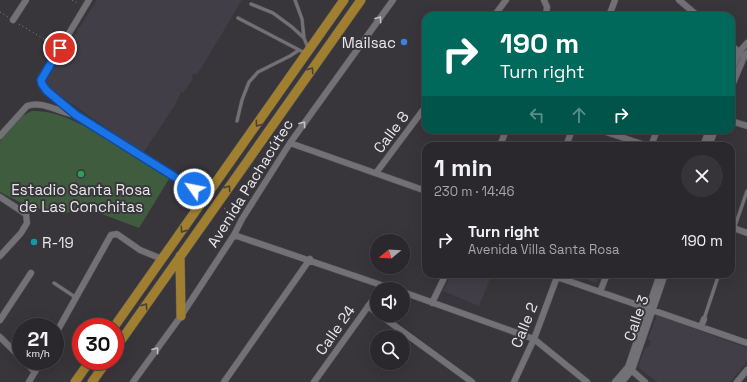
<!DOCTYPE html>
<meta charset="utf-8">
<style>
body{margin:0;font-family:"Space Grotesk",sans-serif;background:#363438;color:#f1f3f6;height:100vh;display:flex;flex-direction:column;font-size:15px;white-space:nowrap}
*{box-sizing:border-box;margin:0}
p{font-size:13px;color:#a5a6a9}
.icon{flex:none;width:22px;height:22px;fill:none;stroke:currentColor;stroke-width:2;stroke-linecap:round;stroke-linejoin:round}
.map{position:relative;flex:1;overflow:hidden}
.drawer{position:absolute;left:422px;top:142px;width:313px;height:136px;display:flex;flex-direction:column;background:#2a282c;border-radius:12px;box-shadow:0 4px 16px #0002,0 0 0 1px #464448}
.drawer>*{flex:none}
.guide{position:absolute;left:422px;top:12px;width:313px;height:122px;border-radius:12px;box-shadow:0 4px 16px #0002,0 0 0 1px #464448;background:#00695c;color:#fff;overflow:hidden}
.needle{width:26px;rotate:252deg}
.buttons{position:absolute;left:370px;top:234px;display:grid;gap:8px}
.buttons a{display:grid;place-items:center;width:40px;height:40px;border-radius:50%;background:#2a282c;box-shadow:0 4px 16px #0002,0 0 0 1px #464448;font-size:20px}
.speed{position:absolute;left:12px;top:318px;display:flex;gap:8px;font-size:20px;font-weight:700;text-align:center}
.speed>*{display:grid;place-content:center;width:52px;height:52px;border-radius:50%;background:#2a282c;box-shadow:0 4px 16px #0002,0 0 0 1px #464448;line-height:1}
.speed small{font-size:10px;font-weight:400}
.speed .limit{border:6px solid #d22;background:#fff;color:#111}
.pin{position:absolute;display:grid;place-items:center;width:34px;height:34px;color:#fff;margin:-17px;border:2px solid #fff;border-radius:50%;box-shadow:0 1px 4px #0007}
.me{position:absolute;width:44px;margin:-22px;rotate:303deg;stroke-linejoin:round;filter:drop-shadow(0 0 3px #0008)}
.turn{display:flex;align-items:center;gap:14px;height:84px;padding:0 12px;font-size:18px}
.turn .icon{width:52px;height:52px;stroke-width:2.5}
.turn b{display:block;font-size:28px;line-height:34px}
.lanes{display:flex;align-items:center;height:38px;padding:0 12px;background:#0003;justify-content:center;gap:20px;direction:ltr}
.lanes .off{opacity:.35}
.round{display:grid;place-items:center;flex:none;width:42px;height:42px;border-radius:21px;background:#363438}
.headline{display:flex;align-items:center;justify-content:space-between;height:68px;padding:0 12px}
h1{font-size:24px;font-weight:700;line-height:30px}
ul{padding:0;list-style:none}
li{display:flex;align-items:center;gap:12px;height:60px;padding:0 12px}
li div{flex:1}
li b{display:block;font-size:15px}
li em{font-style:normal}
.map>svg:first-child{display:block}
.built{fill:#423e48}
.green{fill:#405c3f}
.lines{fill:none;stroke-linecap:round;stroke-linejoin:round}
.lane-casing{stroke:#535255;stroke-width:4}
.street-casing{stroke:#535255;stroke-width:7}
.primary-casing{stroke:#535255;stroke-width:10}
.path{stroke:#878689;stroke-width:1;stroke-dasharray:1 3;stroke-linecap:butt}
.lane{stroke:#727175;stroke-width:3}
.street{stroke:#727175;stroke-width:6}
.primary{stroke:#a17f30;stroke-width:9}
.oneway{stroke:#bfbec1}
.oneway2{stroke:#484138}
.route-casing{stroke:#114b97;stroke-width:10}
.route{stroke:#1a73e8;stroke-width:7}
.shop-dot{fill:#3f7fe0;stroke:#38363a;stroke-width:1.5}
.leisure-dot{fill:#2e9e5b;stroke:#38363a;stroke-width:1.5}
.culture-dot{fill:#0f9aa8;stroke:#38363a;stroke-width:1.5}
.labels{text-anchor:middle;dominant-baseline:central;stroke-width:4;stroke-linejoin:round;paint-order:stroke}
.poi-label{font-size:15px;fill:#e8e7ea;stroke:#38363a;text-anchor:end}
.street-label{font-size:15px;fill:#e8e7ea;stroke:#38363a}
</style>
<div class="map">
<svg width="747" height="382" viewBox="0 0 747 382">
<rect width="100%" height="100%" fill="#38363a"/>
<path class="built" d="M97,0H242L202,67L197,74L194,73L191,77L193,79L183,93L181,92L175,105L143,153L46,86L45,81Z
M451,274H492L479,306L443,291Z
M572,274H600L596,283Z
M657,315L747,348V362L730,382H657L638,367L645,348L649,346L651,342L648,339Z"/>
<path class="green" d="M32,111C59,110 82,125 104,137C127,150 149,163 169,179L139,228L86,208L65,213L50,212L23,204L0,192V141L22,116Z"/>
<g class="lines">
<g class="lane-casing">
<path id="lane" d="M295,0L302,19L304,38L308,48
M251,4L273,13L292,27L304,38
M238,18L305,53
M237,121L242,100L249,82L258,72L290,56L299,50
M731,238L747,191
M54,283L75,297
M704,319L719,274"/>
</g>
<g class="street-casing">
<path id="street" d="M544,0L547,7L546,16
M679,0L698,16
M494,16L506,0
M609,16L615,0
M13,20L26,0
M731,45L741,54
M731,72L739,52L747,43
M731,88L744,57L747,53
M76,115C66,106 43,93 41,80L89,0
M731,121L747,126
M600,130L648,146
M0,136L27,106C43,100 60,113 76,115L147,159L206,197
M290,143L426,191
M500,146L506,130
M566,146L572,130
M651,146L657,130
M703,146L709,130
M709,146L715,130
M376,173L426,106
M0,197L26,214L27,223L21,233L0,256
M731,227L747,233
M234,235L393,289
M553,274L557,277L747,343
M403,292L534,339L587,382
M600,292L607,274
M432,303L446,274
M368,306L377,313
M380,315L472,382
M0,320L31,273
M701,327L704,319
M55,335L111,235L117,234L140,250L162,259
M0,337L21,358
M24,361L35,372
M630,369L645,382
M29,382L41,361
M133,382L181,316L234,235L242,219L290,143L393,0
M224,382L310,259
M314,382L377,294
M514,382L534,339L557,277
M615,382L628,367L660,274
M622,382L632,370L665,274
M737,382L747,370"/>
</g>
<g class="primary-casing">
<path id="primary" d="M180,256L181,316
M114,327L344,0
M115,349L361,0
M75,382L90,361
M92,382L107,361"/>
</g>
<path class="path" d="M72,0L79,4
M0,12L8,17
M19,24L54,45
M224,208L237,216"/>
<use href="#lane" class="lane"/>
<use href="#street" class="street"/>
<use href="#primary" class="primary"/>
</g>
<defs><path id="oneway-chevron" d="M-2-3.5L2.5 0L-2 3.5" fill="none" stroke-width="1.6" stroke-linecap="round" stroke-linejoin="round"/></defs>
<g class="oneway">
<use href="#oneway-chevron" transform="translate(379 19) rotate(-54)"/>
<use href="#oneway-chevron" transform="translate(303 124) rotate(-54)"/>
<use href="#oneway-chevron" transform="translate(156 350) rotate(-54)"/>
</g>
<g class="oneway2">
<use href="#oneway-chevron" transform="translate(311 70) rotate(-55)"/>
<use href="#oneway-chevron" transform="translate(258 124) rotate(126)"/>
<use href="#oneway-chevron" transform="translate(228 188) rotate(-55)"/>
<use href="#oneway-chevron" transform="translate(183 230) rotate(125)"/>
<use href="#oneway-chevron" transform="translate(145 306) rotate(-55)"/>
</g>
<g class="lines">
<g class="route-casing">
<path id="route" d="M60,48L41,80L42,84L47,91L76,115L194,189"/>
</g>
<use href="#route" class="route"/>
</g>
<circle class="shop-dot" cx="404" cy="42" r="4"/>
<circle class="leisure-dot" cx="81" cy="174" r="4"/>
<circle class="culture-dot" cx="34" cy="242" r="4"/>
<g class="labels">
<g class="poi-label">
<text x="396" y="42">Mailsac</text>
<text x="81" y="189" text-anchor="middle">Estadio Santa Rosa<tspan x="81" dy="17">de Las Conchitas</tspan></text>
<text x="42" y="242" text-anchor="start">R-19</text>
</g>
<g class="street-label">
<text transform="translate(391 132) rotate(-53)">Calle 8</text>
<text transform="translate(250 183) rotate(-58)">Avenida Pachacútec</text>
<text transform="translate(636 318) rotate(-71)">Calle 3</text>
<text transform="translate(524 325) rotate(-68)">Calle 2</text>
<text transform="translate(335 330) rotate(-55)">Calle 24</text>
</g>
</g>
</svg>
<div class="buttons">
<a><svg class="needle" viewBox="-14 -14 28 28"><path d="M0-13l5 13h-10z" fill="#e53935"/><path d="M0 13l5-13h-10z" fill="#a5a6a9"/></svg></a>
<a><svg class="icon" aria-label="sound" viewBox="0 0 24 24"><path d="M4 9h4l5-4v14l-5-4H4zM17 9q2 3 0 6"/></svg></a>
<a><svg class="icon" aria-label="search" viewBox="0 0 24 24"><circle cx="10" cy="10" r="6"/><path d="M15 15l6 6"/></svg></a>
</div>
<div class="speed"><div>21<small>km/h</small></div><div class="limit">30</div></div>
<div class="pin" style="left:60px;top:48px;background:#d93025"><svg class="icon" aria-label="arrive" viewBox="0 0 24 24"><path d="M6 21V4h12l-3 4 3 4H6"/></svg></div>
<svg class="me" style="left:194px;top:189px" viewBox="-20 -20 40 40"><circle r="17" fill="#1a73e8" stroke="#fff" stroke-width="3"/><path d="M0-11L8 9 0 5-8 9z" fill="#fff"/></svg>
<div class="guide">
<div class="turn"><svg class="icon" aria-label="right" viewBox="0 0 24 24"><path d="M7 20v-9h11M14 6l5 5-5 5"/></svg><div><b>190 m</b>Turn right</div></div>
<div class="lanes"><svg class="icon off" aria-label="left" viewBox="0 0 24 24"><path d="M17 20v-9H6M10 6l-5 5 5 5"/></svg><svg class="icon off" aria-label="ahead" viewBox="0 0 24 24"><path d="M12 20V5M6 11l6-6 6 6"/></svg><svg class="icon" aria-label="right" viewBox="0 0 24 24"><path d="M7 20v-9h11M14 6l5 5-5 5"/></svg></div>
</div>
<section class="drawer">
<div class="headline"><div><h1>1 min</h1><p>230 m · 14:46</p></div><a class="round"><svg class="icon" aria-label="close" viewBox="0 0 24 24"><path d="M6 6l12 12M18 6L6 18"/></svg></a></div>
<ul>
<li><svg class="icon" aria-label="right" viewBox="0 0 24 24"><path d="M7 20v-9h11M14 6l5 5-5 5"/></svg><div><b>Turn right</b><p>Avenida Villa Santa Rosa</p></div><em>190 m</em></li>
</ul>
</section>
</div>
